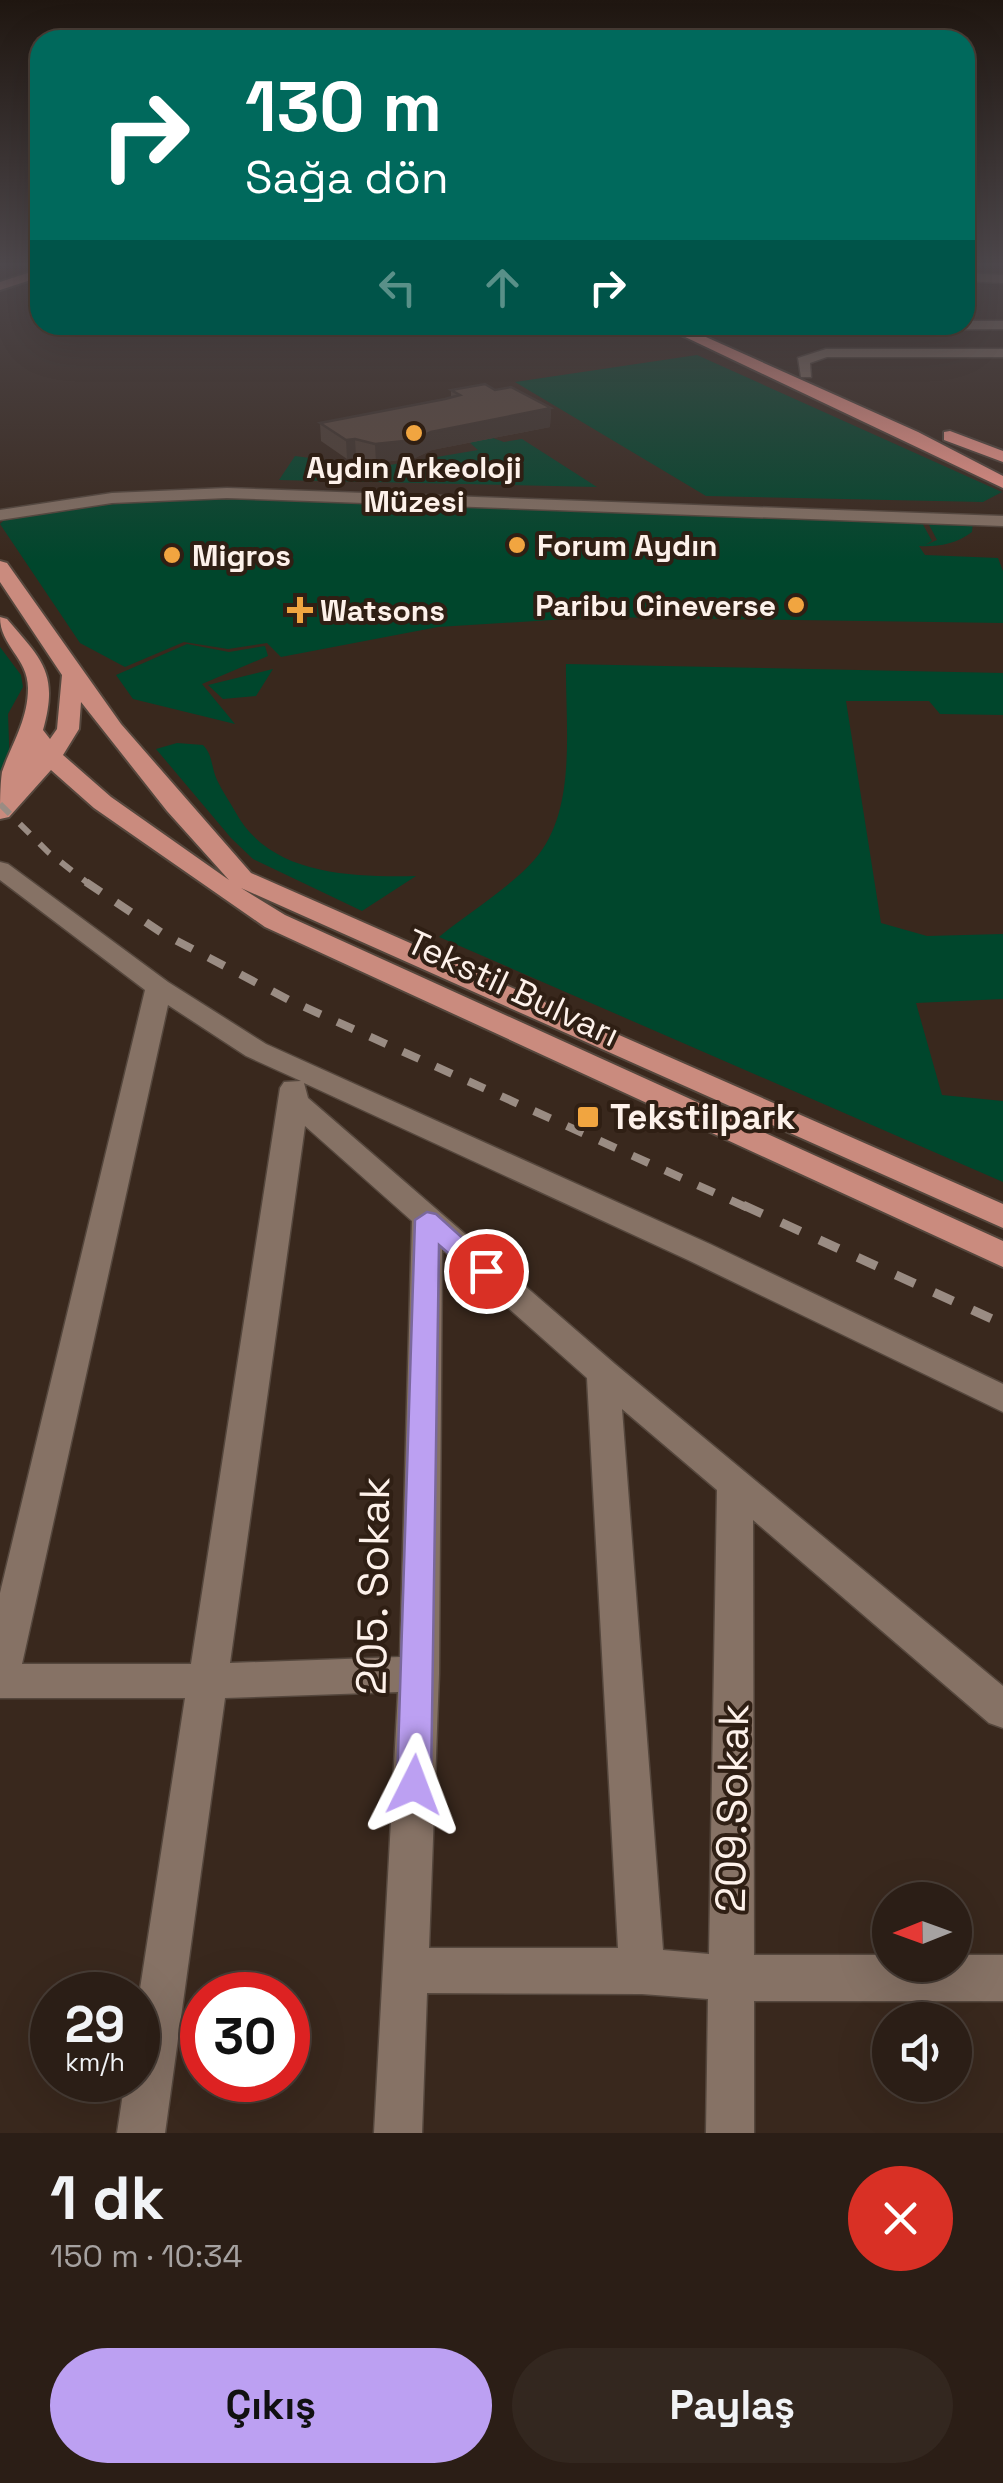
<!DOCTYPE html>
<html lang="tr">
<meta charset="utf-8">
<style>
body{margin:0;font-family:"Space Grotesk",sans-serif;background:#33271f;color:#f1f3f6;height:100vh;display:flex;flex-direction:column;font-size:38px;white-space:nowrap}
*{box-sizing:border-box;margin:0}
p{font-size:32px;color:#a6a2a1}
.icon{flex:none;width:55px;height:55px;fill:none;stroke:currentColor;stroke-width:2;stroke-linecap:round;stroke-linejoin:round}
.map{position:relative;height:2133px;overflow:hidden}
.panel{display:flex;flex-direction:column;background:#2b1e16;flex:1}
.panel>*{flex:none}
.hud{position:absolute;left:30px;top:30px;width:945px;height:305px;border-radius:30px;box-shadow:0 10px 40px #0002,0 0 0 2px #473c35;background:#00695c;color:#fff;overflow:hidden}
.needle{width:65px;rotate:269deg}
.fabs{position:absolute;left:872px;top:1882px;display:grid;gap:20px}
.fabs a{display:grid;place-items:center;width:100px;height:100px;border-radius:50%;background:#2b1e16;box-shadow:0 10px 40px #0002,0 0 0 2px #473c35;font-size:50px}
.speed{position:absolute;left:30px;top:1972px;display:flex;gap:20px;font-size:50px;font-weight:700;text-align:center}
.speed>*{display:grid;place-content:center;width:130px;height:130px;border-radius:50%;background:#2b1e16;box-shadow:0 10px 40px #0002,0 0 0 2px #473c35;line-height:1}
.speed small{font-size:25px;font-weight:400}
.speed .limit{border:15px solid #d22;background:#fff;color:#111}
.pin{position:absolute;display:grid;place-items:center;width:85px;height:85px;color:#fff;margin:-42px;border:5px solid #fff;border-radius:50%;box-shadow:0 2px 10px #0007}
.me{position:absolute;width:110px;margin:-55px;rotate:3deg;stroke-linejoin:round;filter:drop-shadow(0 0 8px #0008)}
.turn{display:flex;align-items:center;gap:35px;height:210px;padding:0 50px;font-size:45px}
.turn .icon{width:130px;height:130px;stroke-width:2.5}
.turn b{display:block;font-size:70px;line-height:85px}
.lanes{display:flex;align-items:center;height:95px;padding:0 50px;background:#0003;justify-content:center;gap:50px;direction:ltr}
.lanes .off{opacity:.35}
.round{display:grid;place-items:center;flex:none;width:105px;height:105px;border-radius:52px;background:#33271f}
.head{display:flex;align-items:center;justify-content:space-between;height:170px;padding:0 50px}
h1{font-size:60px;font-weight:600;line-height:75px}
.button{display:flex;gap:20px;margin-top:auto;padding:20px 50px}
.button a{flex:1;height:115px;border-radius:60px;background:#bca0f2;color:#111;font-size:40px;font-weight:600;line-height:115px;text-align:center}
.button a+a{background:#33271f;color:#f1f3f6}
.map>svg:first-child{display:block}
.green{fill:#00462c}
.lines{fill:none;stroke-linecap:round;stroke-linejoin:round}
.minor-casing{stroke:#55473d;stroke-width:3}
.major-casing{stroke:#55473d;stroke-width:4}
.highway-casing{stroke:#55473d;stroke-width:4}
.minor{fill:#867265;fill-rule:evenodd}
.major{fill:#ca8b7e;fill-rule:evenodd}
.highway{fill:#f79b8e;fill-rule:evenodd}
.rail-far2{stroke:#9a8c83;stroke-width:6;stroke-dasharray:14 14;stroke-linecap:butt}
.rail-far1{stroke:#9a8c83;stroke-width:8;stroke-dasharray:18 18;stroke-linecap:butt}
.rail{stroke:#9a8c83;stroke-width:9;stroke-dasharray:21 21;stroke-linecap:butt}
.wall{fill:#504036}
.shaded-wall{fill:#41342c}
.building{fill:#5d4a3f;stroke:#41342c;stroke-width:2.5}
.route{fill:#bca0f2;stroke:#7a689d;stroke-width:2.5}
.poi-dot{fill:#f1a540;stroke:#2f1f14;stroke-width:4}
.labels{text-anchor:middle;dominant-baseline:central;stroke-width:8;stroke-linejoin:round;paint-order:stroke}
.far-poi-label{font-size:30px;font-weight:bold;fill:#fdf1ea;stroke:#2f1f14;text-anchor:start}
.street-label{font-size:35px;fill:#fdf1ea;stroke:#2f1f14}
.poi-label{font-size:35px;font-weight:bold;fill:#fdf1ea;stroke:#2f1f14;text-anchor:start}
.near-street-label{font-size:42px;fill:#fdf1ea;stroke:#2f1f14}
</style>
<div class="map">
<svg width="1003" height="2133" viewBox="0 0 1003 2133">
<rect width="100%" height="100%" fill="#39281d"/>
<path class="green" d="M697,355L1002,492L983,502L706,496L515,382Z
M490,437L504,442L522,439L597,487L279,480L295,456L378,467L478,450L469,442Z
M302,499L920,519L932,541L925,545L937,540L926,519L973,521L972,532C955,545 935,547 919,546L925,555L998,558L1003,571V623L599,617L438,627L281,657L267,643L228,649L184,642L125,667L80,643L0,524L5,519L143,500Z
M187,644L229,652L265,646L268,656L202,684L235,724L133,699L116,675Z
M0,647L21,675L23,687L8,714L10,769L0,780Z
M566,664L1003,673V715L940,714L929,701H846L881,923L927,936L1003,934V999L916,1003L942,1095L1003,1101V1182L439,937C468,913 511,887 535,859C578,810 565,724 566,664Z
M273,669L256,696L223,699L208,685Z
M177,743L203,745C213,755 211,767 217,780C222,791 230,802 236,813C271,876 353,877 416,876L362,911L253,859L231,838L156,749Z"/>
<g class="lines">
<g class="minor-casing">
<path id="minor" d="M965,273L1003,275V283L965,281Z
M965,321H1003V329L858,330L851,326L965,325Z
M826,349H1003V357H827L810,363L811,377H801L798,358Z
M227,488L1003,516V526L227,498L112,503L0,520V510L112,493Z
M0,862L8,864L168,982L266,1044L710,1244L1003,1384V1412L688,1260L304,1083L308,1098L615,1364L1003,1686V1728L989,1723L753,1520L754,1955H890V1965H955V1955H1003V2001H754V2133H706L708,1999L642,1994L427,1993L422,2133H374L398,1692L225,1698L165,2133H117L125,2080H138V2002L185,1698H0V1593L145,990L0,880ZM168,1005L246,1056L301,1081L284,1082L280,1088L191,1664H22ZM305,1126L412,1221L400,1657L230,1663ZM442,1249L587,1378L618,1948H429L439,1674ZM622,1409L717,1490L709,1954L663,1950Z"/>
</g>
<g class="major-casing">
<path id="major" d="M40,269V277L0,290V282Z
M0,561L7,563L121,724L251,873L1003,1204V1228L241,888L285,915L1003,1241V1267L265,927L94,808L51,770L9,817L0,819C0,805 0,785 2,772C12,743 28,720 28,688C28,658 0,646 0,617L7,619C42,660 59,673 43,730L50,739L57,729L62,675L0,582ZM81,702L167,811L229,880L111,797L63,755L79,729Z"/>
</g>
<g class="highway-casing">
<path id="highway" d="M660,325H679L918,432L1003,476V488Z
M950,431L1003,451V462L944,440V432Z"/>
</g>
<use href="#minor" class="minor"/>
<use href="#major" class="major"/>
<use href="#highway" class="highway"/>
<path class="rail-far2" d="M0,804L48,852L89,884"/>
<path class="rail-far1" d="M86,882L162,933L289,1000L748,1208"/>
<path class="rail" d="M743,1205L1003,1324"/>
</g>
<path class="wall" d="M451,390H495L551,408L550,427L432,450L415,458L376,463L356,457L347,459L321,441L320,423L451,397Z"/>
<path class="shaded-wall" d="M551,408L550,427L432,450L415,458L376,463L375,444L431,432Z
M355,439L356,457L347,459L346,440Z"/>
<path class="building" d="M485,384L495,390L511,387L551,408L431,432L414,440L375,444L355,439L346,440L320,423L445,399L460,395L451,390Z"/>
<linearGradient id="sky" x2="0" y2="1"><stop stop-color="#1f1610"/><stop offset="0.47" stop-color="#4e484c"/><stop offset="1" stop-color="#4e484c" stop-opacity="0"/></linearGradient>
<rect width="1003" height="563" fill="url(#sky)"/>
<path class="route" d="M427,1212L436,1214L499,1271L495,1278H477L439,1245L431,1785L426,1796L414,1801L402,1796L397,1785L415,1220Z"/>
<g class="poi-dot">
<circle cx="414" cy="433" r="10"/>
<circle cx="517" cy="545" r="10"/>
<circle cx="172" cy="555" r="10"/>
<circle cx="796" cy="605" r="10"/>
<path d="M295 595h10v10h10v10h-10v10h-10v-10h-10v-10h10z"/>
<rect x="576" y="1105" width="24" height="24" rx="5"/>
</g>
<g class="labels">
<g class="far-poi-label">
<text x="414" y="467" text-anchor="middle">Aydın Arkeoloji<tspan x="414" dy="34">Müzesi</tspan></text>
<text x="537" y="545">Forum Aydın</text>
<text x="192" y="555">Migros</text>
<text x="776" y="605" text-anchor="end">Paribu Cineverse</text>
<text x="320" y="610">Watsons</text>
</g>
<g class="street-label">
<text transform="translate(513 988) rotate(25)">Tekstil Bulvarı</text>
</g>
<g class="poi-label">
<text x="610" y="1117">Tekstilpark</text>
</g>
<g class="near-street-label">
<text transform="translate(373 1586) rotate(-89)">205. Sokak</text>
<text transform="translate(732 1808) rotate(-89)">209.Sokak</text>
</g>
</g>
</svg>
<div class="fabs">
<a><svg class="needle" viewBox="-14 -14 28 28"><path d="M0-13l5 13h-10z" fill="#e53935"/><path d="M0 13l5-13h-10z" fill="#a6a2a1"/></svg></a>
<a><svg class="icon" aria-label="sound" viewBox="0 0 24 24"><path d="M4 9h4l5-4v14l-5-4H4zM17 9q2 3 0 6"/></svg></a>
</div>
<div class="speed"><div>29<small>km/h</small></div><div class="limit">30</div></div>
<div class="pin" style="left:486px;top:1271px;background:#d93025"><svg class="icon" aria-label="arrive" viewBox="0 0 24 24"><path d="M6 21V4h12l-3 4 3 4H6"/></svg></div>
<svg class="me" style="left:414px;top:1785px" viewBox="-20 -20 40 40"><path d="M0-17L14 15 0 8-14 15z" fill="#bca0f2" stroke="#fff" stroke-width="4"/></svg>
<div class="hud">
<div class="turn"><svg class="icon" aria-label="right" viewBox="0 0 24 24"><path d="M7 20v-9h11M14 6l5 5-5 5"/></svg><div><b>130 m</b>Sağa dön</div></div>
<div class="lanes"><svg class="icon off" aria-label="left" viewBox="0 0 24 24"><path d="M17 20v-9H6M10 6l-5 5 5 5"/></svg><svg class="icon off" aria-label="ahead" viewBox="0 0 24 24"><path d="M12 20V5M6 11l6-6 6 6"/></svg><svg class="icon" aria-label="right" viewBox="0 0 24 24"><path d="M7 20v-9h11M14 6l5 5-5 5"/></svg></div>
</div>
</div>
<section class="panel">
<div class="head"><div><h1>1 dk</h1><p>150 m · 10:34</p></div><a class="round" style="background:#d93025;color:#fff"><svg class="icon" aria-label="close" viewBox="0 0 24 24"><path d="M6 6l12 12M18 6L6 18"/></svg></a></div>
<div class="button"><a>Çıkış</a><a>Paylaş</a></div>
</section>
